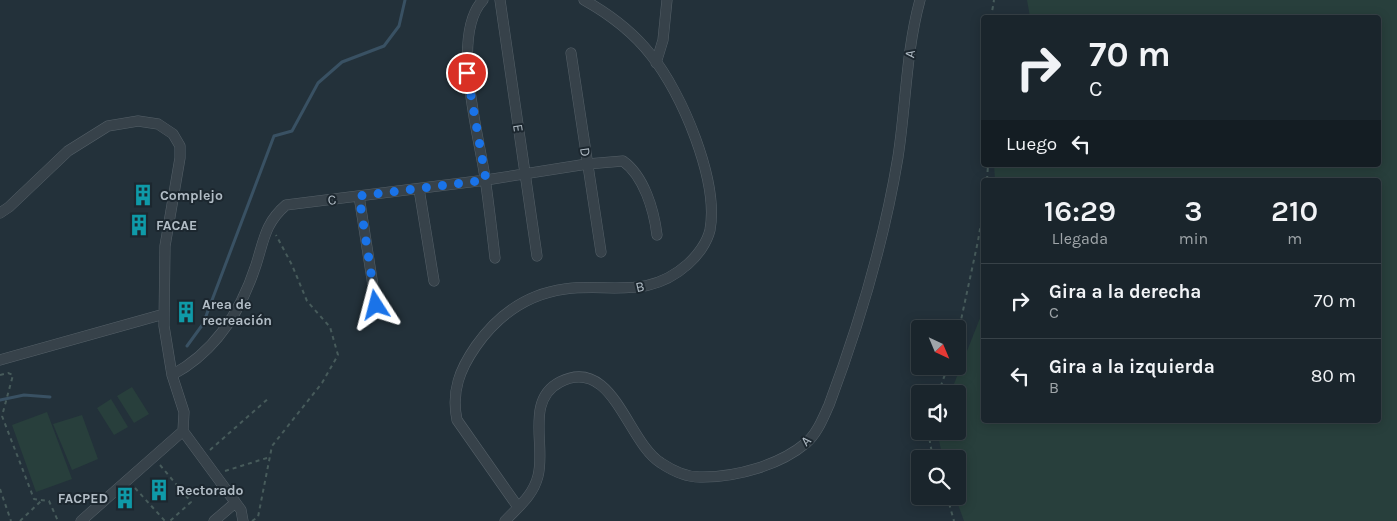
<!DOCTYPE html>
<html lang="es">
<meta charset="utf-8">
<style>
body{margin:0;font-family:Karla,sans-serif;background:#232d34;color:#f1f3f6;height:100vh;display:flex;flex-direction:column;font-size:19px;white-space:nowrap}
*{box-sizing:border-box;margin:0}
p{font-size:16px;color:#9fa5a9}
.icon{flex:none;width:28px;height:28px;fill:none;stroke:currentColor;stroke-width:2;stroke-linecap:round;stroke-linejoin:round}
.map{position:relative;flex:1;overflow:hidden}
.drawer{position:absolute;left:981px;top:178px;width:400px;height:245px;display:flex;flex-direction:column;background:#1a252c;border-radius:5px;box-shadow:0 2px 12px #0003,0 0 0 1px #384248}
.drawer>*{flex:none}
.top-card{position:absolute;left:981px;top:15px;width:400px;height:152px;border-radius:5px;box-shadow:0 2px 12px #0003,0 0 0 1px #384248;background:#1a252c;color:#f1f3f6;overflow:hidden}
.needle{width:32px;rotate:136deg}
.fabs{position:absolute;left:911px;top:320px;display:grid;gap:10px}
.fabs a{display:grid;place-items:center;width:55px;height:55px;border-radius:5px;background:#1a252c;box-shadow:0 2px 12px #0003,0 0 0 1px #384248;font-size:25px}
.pin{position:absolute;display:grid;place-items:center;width:42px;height:42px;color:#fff;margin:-21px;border:2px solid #fff;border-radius:50%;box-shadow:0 1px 5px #0007}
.me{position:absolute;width:55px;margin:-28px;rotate:351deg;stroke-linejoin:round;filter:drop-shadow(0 0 4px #0008)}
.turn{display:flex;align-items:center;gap:18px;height:105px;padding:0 25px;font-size:22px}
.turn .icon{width:65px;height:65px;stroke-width:2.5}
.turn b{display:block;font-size:35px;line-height:42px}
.then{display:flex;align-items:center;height:48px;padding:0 25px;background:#0003;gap:10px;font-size:19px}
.eta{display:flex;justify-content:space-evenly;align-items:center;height:85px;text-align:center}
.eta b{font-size:30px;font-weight:600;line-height:35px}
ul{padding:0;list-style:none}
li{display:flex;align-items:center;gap:15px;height:75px;padding:0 25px;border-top:1px solid #384248}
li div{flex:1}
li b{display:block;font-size:19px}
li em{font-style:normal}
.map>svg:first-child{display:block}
.green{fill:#283f3c}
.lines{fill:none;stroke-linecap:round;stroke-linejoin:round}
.stream{stroke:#395163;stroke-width:3}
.street-casing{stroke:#556068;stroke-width:11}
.path{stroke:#475b5b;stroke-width:2;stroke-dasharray:4 4;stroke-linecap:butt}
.street{stroke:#37424a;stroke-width:10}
.route{stroke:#1a73e8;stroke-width:9;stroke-dasharray:0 16.2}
.labels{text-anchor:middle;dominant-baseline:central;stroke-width:4;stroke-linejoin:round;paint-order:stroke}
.street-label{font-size:14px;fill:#b2bdc6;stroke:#1c272f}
.poi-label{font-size:14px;font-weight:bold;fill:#b2bdc6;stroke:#1c272f;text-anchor:start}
</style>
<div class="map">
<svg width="1397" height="521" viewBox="0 0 1397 521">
<rect width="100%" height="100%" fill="#23313a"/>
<path class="green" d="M1027,0H1397V521H964L955,496H958V459H943L937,431H958V394H950L984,308V420H1379V180H995L994,165H1379V18L1030,17Z
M132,387L149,414L134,423L117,396Z
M111,399L128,427L114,435L97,408Z
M47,412L72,479L36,492L12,425Z
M82,415L98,459L72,470L53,424Z"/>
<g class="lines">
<path class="stream" d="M187,346L203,324L274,136L292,131L318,83L342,62L384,46L399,26L405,0
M0,400L24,395L50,397"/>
<g class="street-casing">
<path id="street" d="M483,0C450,35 479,134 485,178C489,205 492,232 495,258
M500,0L537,256
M571,53L601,252
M656,63L663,40L667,0
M419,189L434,281
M359,196L376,305
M0,213L9,207L68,151L108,126L138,121L158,124L173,134L180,146V158L165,246L164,326L172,375L184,412L183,431L241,510L243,521
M0,360L164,314
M172,375C215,352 241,311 256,265C264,240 265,223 286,205L486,180L587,164L623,161C644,176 654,210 657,235
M518,507L457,420C451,391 460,369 476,346C498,315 527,294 565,289C610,283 648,300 688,264C697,256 707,243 710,230C719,181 682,93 651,55C633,32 609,14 584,0
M81,521L183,431
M214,521L235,503
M505,521C518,507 533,496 538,476C546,446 525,400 560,382C613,355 627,442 661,463C673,471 689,478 703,477C737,477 780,465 806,443C817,434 823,418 829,405C859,325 884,242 898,157C906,105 906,51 920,0"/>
</g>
<path class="path" d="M991,18L994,0
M987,180L988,165
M958,334L978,241L984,205
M0,375L8,373L13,375L2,416L34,499L49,501L58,521
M938,394L948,366
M928,431L933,459
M210,450L270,397
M160,465L191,502L170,521
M225,471L270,457
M135,488L165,521
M0,489L11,521
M947,496L954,521
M20,521L42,500
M252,521L258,517L272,446L322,383L338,355L330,327L307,301L292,265L276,235"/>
<use href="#street" class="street"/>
</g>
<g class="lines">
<path class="route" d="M376,305L359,196L486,180L467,73"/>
</g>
<defs>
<g id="building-bare" transform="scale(1.725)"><path d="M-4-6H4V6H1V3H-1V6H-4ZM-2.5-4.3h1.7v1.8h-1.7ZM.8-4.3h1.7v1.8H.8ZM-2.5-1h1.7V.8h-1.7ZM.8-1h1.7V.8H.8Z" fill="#0f9aa8" stroke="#1c272f" stroke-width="2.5" paint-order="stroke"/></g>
</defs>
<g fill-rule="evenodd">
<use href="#building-bare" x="143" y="195"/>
<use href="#building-bare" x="139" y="225"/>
<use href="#building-bare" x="186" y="312"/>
<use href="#building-bare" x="159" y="490"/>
<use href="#building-bare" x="125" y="498"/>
</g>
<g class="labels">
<g class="street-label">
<text transform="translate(910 54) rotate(-83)">A</text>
<text transform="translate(518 128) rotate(82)">E</text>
<text transform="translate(585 152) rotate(82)">D</text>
<text transform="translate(332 200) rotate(-7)">C</text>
<text transform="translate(640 287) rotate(-13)">B</text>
<text transform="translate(806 441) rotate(-45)">A</text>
</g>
<g class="poi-label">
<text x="160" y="195">Complejo</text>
<text x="156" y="225">FACAE</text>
<text x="202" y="304">Area de<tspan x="202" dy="16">recreación</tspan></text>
<text x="176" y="490">Rectorado</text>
<text x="108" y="498" text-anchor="end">FACPED</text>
</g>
</g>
</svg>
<div class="fabs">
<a><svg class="needle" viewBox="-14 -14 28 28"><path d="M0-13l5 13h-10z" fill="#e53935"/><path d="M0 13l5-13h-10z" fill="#9fa5a9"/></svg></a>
<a><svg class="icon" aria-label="sound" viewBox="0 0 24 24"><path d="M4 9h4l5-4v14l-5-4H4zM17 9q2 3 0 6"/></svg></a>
<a><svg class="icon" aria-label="search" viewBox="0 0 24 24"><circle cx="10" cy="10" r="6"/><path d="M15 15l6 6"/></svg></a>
</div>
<div class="pin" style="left:467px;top:73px;background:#d93025"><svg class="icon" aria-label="arrive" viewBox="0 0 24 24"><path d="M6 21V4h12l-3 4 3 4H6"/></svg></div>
<svg class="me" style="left:376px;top:305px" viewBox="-20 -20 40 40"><path d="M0-17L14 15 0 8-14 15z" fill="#1a73e8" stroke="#fff" stroke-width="4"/></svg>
<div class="top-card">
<div class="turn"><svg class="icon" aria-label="right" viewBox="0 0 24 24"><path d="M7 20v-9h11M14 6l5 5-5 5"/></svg><div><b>70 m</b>C</div></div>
<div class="then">Luego<svg class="icon" aria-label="left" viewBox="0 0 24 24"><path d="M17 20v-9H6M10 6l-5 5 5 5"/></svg></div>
</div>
<section class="drawer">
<div class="eta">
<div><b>16:29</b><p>Llegada</p></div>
<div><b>3</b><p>min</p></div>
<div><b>210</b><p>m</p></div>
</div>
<ul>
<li><svg class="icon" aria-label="right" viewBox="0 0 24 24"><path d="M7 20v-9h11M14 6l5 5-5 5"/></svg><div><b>Gira a la derecha</b><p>C</p></div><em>70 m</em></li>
<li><svg class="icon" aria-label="left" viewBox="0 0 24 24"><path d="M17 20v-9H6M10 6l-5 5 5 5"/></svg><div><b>Gira a la izquierda</b><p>B</p></div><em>80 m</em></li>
</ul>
</section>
</div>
